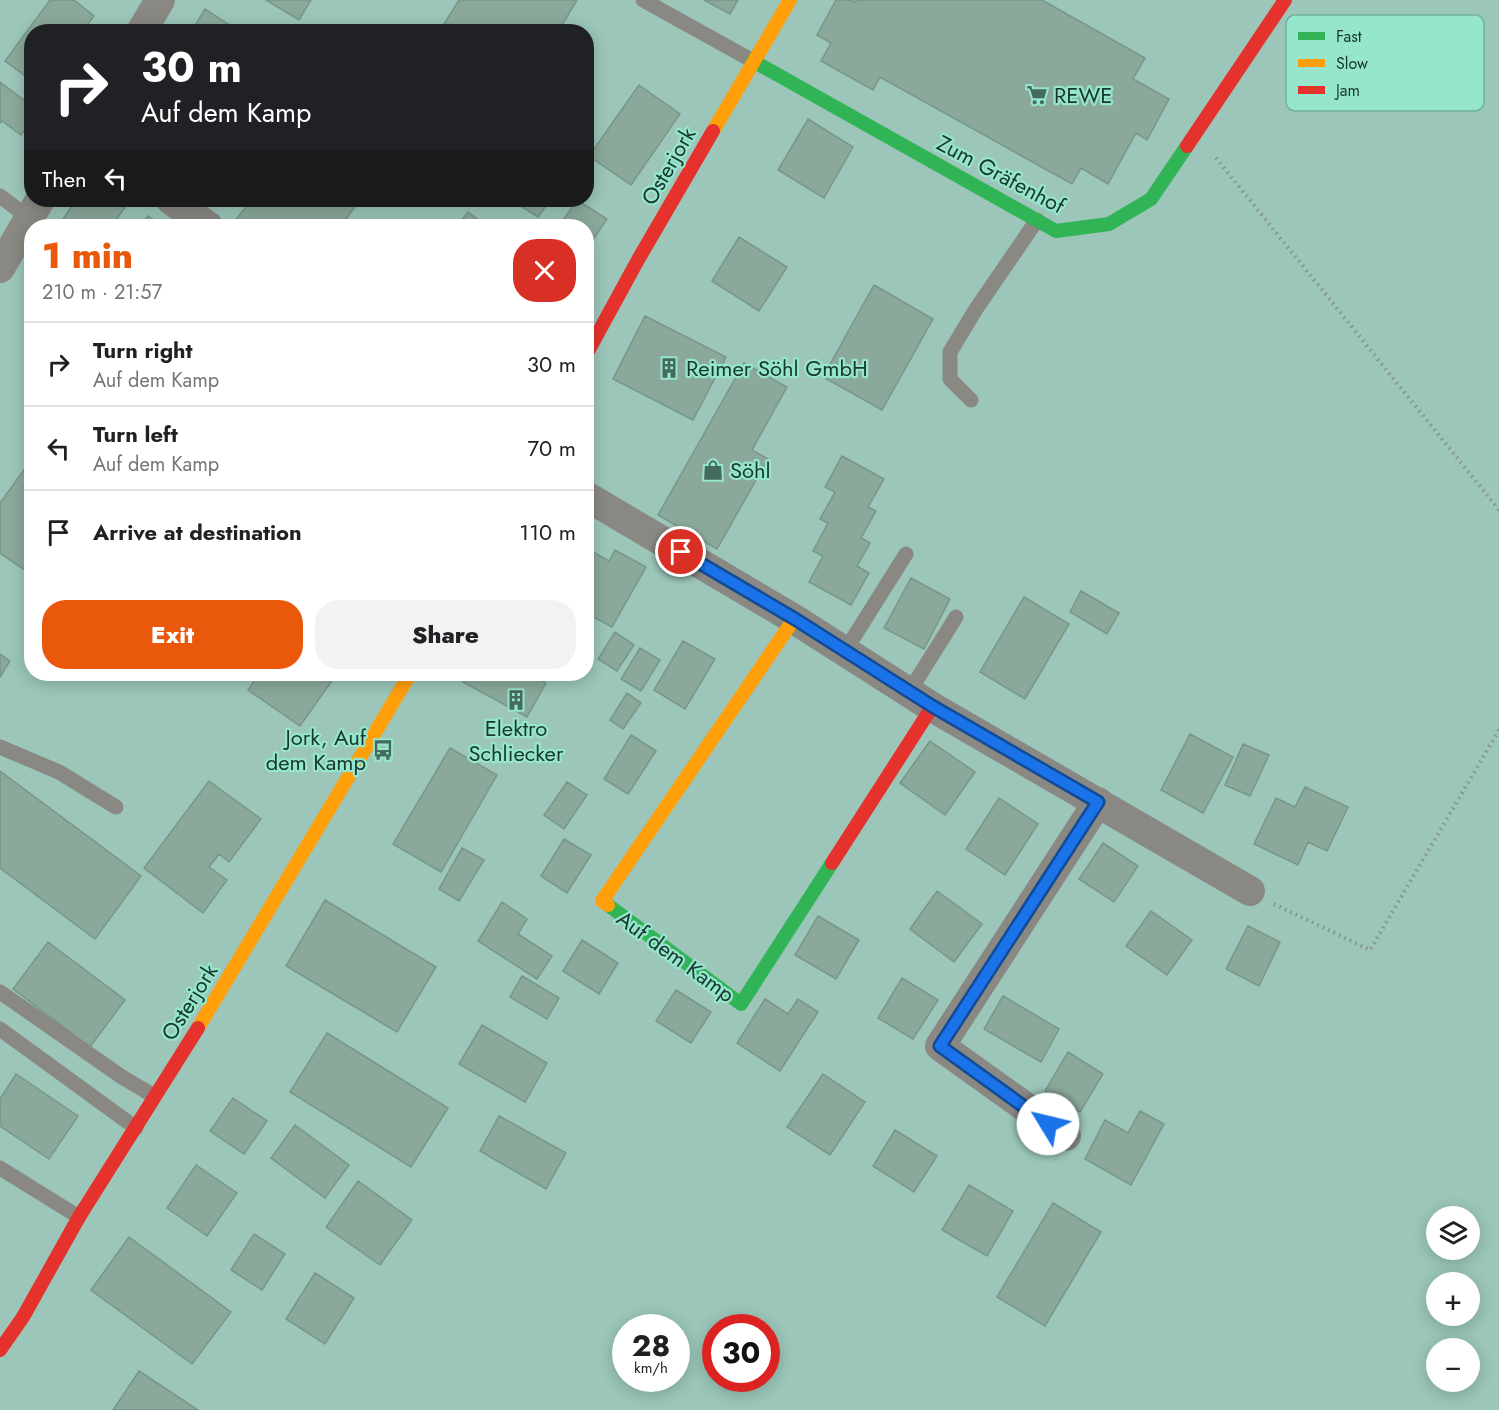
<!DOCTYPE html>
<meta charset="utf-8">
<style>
body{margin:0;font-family:Jost,sans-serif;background:#f2f2f2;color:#202124;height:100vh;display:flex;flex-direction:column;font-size:22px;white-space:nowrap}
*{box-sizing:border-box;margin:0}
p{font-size:20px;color:#757577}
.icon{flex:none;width:33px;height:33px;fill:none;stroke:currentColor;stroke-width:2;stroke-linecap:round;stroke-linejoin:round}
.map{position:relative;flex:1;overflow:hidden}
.sheet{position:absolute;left:24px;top:219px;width:570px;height:462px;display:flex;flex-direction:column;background:#fff;border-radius:24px;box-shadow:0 3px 15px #0003}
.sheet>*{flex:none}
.top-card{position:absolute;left:24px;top:24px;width:570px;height:183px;border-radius:24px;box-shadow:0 3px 15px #0003;background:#202124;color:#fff;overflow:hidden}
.buttons{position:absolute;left:1426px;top:1206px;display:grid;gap:12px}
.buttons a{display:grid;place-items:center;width:54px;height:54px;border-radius:50%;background:#fff;box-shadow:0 3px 15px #0003;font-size:30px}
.speed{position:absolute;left:612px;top:1314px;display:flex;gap:12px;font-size:30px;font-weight:700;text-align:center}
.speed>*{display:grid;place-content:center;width:78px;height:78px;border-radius:50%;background:#fff;box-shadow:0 3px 15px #0003;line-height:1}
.speed small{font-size:15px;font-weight:400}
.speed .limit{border:9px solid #d22;background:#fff;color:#111}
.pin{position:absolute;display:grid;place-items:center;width:51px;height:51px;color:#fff;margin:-26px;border:3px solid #fff;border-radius:50%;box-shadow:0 2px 6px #0007}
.me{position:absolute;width:66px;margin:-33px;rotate:306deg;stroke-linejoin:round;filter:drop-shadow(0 0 4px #0008)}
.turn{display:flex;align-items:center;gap:21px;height:126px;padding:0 18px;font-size:27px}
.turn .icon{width:78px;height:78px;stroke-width:2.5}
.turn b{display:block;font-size:42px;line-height:51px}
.then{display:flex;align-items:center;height:57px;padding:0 18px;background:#0003;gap:12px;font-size:22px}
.round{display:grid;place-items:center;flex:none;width:63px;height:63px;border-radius:24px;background:#f2f2f2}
.headline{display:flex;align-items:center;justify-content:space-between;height:102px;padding:0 18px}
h1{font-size:36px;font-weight:800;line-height:45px;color:#ea580c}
.primary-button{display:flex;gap:12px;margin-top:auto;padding:12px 18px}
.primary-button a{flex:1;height:69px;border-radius:24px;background:#ea580c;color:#fff;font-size:24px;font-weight:800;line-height:69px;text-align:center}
.primary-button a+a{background:#f2f2f2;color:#202124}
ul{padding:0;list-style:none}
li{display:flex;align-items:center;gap:18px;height:84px;padding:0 18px;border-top:2px solid #e0e0e0}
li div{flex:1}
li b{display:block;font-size:22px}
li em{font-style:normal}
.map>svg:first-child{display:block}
.building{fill:#8ba99b;stroke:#789689;stroke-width:1.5}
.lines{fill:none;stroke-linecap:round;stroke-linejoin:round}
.path{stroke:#879089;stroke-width:4;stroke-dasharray:1.5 4.5;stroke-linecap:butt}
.lane{stroke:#898882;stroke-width:15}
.street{stroke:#898882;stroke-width:30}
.fast{stroke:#30b455;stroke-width:14}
.slow{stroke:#ff9f0a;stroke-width:14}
.jam{stroke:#e5322d;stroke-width:14}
.route-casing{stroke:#114b97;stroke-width:15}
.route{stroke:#1a73e8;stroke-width:10}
.labels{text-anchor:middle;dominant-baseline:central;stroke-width:4.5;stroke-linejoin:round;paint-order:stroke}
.poi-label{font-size:22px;fill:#17382e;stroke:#96e5cd;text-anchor:start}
.street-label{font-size:22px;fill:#17382e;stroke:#96e5cd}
.key{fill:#96e5cd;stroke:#70b19d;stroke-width:1.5}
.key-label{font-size:16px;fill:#17382e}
</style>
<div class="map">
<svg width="1499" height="1410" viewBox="0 0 1499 1410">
<rect width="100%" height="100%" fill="#9bc6b9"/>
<path class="building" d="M50,0H74L94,16L82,32H32V81L5,61Z
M266,0H311L299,20Z
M459,0H577L558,32H439Z
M704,0H738L730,14Z
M836,0H851L855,2L857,0H1042L1145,58L1133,79L1169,99L1147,140L1136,133L1108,184L1081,168L1072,184L880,77L873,90L821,61L831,43L817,35Z
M205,9L240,32H191Z
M0,82L32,106V121L21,135L2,121L0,123Z
M639,85L680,114L631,185L589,156Z
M808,119L853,147L824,198L778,170Z
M76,200H130L112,226H67L61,222Z
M251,200H360L341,226H233L232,225Z
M511,200H550L538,217Z
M577,200L607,219L586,250V226H559Z
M468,212L487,226H457Z
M148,216L163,226H141Z
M739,237L787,267L759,311L712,281Z
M874,285L933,319L882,410L823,377Z
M645,316L726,357L693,420L613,379Z
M744,363L787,387L752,450L768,459L717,549L658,515Z
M842,456L884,479L868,507L876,511L861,538L870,543L857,566L869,573L851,605L809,582L823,556L813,551L828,523L820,519L835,492L825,487Z
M26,467L32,470V575L0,553V503Z
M586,548L609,561L615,550L646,567L612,627L586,613Z
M911,578L950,599L924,649L884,628Z
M1081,591L1119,613L1107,634L1070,612Z
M1024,597L1069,624L1025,699L980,672Z
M615,632L634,645L617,671L598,659Z
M683,641L715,659L685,709L654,690Z
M640,648L660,660L641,691L621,679Z
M0,654L10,661L0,677Z
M259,674H334L336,675L300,726L248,690Z
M468,674H529L546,683L527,717L463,682Z
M627,693L641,703L623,729L610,720Z
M1190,734L1233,757L1203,813L1161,790Z
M631,735L656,751L628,794L604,779Z
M930,741L975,772L945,815L900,783Z
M1243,744L1269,755L1250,796L1225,785Z
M450,748L497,775L441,872L393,844Z
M0,771L141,876L95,939L0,868Z
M209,781L261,819L229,862L219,854L209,867L227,880L203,913L144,868Z
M567,782L587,795L564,829L544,815Z
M1305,787L1348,807L1327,851L1308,842L1298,865L1254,844L1276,798L1295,807Z
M999,798L1038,824L1005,875L966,849Z
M564,839L591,855L567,893L541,876Z
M1103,843L1138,866L1114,902L1079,879Z
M462,848L484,860L459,901L439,889Z
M937,891L982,924L954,962L910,929Z
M325,900L436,967L397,1032L286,966Z
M502,902L527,919L518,934L552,956L537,979L478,941Z
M1151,911L1192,940L1167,975L1126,946Z
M818,916L859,940L836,979L795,955Z
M1248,926L1280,942L1259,986L1226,969Z
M582,940L618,963L599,994L563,971Z
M48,942L125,1000L90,1047L13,989Z
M522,976L559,998L547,1019L510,997Z
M902,978L938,1000L913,1039L878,1018Z
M676,990L711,1012L691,1043L656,1021Z
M1003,996L1059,1029L1041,1062L984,1029Z
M765,999L788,1014L798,999L818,1012L780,1071L737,1043Z
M482,1025L547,1063L525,1102L459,1064Z
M327,1033L448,1108L411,1167L290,1092Z
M1068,1052L1103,1074L1080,1112L1045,1091Z
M16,1074L78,1116L49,1159L0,1126V1099Z
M823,1074L865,1102L830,1155L787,1127Z
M233,1098L267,1121L244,1154L210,1131Z
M1140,1111L1164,1124L1131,1185L1085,1159L1105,1120L1128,1133Z
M499,1116L566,1153L546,1189L480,1151Z
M295,1125L349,1165L325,1198L271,1158Z
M895,1130L937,1156L914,1192L873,1166Z
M196,1165L237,1193L207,1236L167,1208Z
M358,1181L412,1220L380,1265L326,1227Z
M969,1185L1013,1211L987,1256L942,1230Z
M1053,1203L1101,1232L1045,1326L997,1297Z
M254,1234L285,1254L262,1290L231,1270Z
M129,1237L231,1312L192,1364L91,1290Z
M315,1273L354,1298L325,1344L286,1319Z
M139,1371L198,1410H113Z"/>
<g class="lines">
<path class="path" d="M1216,158L1499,510
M1274,904L1370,950L1499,730"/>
<path class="lane" d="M643,0L753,61
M0,196L29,218
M971,400L950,379V352L976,309L1037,220
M845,651L906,554
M909,692L956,617
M0,747L59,772L116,807
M0,992L122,1077L154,1096
M0,1029L136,1128
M0,1168L79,1217"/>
<path class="street" d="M141,32L160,0
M171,200L208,226
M0,268L40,200
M586,496L794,619L932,707L1250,891
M1066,1136L940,1046L1098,802"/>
<path class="fast" d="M753,61L1056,231L1109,224L1151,199L1187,146
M608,905L741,1004L832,863"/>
<path class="slow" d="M713,131L790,0
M608,905L602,901L794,619
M198,1028L410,674"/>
<path class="jam" d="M1187,146L1285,0
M586,355L639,258L713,131
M832,863L932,707
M0,1350L23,1317L79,1217L198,1028"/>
</g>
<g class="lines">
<g class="route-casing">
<path id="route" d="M681,552L795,619L932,706L1098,802L940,1046L1048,1124"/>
</g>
<use href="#route" class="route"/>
</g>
<defs>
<g id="supermarket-bare" transform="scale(1.62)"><path d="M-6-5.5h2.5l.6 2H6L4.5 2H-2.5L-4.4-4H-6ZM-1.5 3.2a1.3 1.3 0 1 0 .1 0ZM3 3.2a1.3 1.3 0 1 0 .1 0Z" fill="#456a5f" stroke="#96e5cd" stroke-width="2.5" paint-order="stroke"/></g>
<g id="building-bare" transform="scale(1.62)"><path d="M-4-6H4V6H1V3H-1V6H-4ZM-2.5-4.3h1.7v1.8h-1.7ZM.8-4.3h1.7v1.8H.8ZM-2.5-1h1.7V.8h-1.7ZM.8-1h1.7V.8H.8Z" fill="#456a5f" stroke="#96e5cd" stroke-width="2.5" paint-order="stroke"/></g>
<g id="shop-bare" transform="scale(1.62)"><path d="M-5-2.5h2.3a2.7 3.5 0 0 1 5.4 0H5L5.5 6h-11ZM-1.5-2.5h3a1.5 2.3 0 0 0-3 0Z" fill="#456a5f" stroke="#96e5cd" stroke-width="2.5" paint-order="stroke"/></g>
<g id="bus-bare" transform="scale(1.62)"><path d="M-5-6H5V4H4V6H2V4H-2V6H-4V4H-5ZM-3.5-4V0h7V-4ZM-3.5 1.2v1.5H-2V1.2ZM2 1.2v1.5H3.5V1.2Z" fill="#456a5f" stroke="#96e5cd" stroke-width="2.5" paint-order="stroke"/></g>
</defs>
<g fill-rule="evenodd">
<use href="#supermarket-bare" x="1037" y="95"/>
<use href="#building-bare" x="669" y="368"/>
<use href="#shop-bare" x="713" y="470"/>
<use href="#building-bare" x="516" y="700"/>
<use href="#bus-bare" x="383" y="750"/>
</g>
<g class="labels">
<g class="poi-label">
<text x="1054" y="95">REWE</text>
<text x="686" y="368">Reimer Söhl GmbH</text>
<text x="730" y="470">Söhl</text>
<text x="516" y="728" text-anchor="middle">Elektro<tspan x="516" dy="25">Schliecker</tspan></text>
<text x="366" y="737" text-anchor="end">Jork, Auf<tspan x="366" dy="25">dem Kamp</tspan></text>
</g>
<g class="street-label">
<text transform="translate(668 166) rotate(-60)">Osterjork</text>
<text transform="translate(1001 174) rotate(28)">Zum Gräfenhof</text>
<text transform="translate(676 956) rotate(36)">Auf dem Kamp</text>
<text transform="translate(189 1002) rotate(-58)">Osterjork</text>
</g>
</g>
<rect x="1286" y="15" width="198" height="96" rx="9" class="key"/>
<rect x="1298" y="32" width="27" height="8" fill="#30b455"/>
<rect x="1298" y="59" width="27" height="8" fill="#ff9f0a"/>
<rect x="1298" y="86" width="27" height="8" fill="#e5322d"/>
<g class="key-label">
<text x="1336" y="42">Fast</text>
<text x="1336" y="69">Slow</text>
<text x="1336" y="96">Jam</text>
</g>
</svg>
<div class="buttons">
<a><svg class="icon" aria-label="layers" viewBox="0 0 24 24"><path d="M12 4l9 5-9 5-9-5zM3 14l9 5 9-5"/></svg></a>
<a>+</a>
<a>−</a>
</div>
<div class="speed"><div>28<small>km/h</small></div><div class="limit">30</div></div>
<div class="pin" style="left:681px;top:552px;background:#d93025"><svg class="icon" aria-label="arrive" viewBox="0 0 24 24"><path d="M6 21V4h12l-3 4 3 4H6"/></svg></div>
<svg class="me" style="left:1048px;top:1124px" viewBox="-20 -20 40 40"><circle r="19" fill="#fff"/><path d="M0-13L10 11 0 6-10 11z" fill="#1a73e8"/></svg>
<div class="top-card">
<div class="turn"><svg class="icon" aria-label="right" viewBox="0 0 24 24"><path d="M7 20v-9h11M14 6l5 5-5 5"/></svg><div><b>30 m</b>Auf dem Kamp</div></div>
<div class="then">Then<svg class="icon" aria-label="left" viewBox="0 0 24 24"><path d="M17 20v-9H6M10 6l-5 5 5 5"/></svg></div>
</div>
<section class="sheet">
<div class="headline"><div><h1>1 min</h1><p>210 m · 21:57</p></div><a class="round" style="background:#d93025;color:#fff"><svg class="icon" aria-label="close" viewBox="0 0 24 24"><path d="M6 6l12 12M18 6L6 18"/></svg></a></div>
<ul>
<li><svg class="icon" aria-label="right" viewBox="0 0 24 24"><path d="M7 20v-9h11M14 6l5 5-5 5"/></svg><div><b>Turn right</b><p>Auf dem Kamp</p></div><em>30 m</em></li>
<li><svg class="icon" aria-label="left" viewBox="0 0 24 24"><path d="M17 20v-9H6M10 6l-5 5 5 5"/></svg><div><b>Turn left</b><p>Auf dem Kamp</p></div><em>70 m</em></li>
<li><svg class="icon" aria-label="arrive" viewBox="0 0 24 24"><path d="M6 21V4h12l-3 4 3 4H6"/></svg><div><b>Arrive at destination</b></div><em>110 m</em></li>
</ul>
<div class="primary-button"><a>Exit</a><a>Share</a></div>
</section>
</div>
